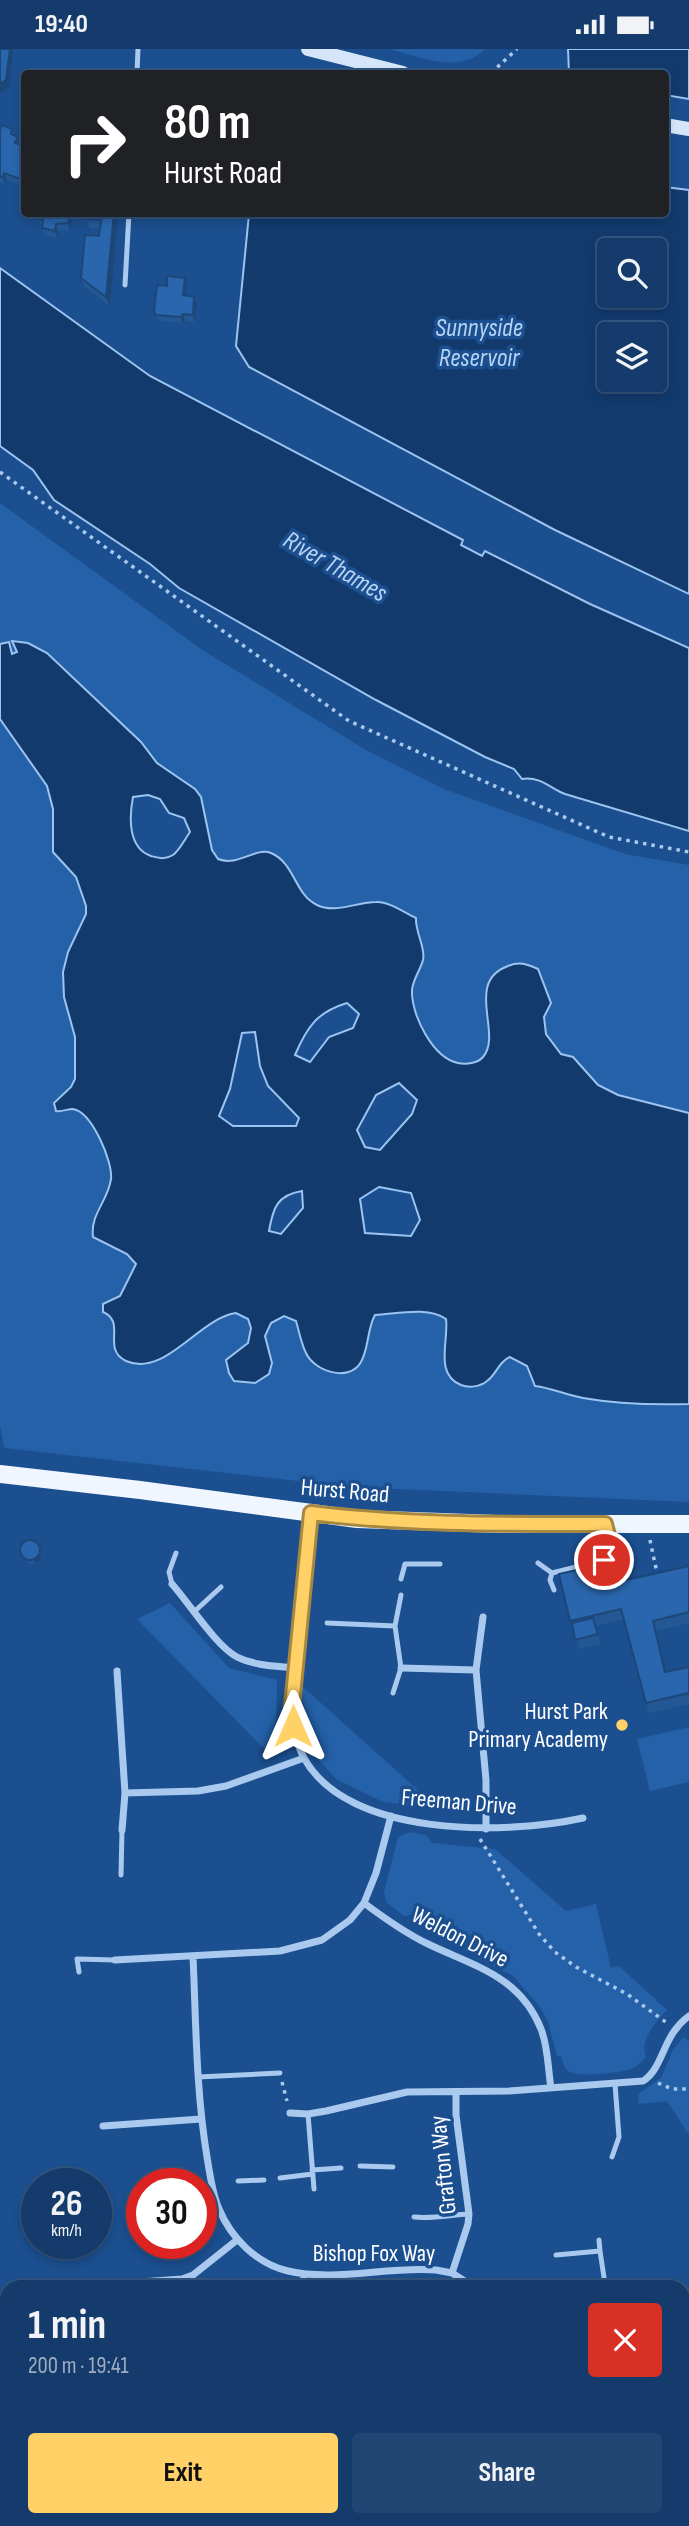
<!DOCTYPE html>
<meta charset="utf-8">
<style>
body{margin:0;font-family:"Sofia Sans Condensed",sans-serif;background:#214673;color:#f1f3f6;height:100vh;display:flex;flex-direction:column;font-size:26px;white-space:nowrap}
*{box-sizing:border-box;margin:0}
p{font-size:23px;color:#9dadc1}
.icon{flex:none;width:38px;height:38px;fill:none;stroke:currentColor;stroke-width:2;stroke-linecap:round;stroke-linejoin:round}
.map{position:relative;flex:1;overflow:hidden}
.details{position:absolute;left:0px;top:2231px;width:690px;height:247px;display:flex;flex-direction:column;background:#143b6b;border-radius:21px 21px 0 0;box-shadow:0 4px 10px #0003,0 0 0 2px #33557e}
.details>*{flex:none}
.banner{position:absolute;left:21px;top:21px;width:648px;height:147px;border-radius:7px;box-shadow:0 4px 10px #0003,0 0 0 2px #33557e;background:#202124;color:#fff;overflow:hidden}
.buttons{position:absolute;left:597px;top:189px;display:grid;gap:14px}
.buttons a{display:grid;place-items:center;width:70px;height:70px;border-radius:7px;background:#143b6b;box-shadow:0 4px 10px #0003,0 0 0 2px #33557e;font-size:35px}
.speed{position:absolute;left:21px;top:2119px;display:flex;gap:14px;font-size:35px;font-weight:700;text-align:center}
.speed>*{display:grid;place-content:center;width:91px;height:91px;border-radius:50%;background:#143b6b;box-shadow:0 4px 10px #0003,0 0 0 2px #33557e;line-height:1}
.speed small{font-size:18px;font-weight:400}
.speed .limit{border:10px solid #d22;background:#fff;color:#111}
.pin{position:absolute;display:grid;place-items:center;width:60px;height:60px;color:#fff;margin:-30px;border:4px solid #fff;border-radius:50%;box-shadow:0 2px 7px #0007}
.me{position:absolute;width:77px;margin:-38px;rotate:0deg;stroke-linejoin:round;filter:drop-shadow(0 0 5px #0008)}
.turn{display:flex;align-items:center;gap:24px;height:147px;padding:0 28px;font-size:32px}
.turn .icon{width:91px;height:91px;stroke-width:2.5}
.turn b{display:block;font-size:49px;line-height:60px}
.round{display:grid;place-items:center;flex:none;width:74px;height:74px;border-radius:7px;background:#214673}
.head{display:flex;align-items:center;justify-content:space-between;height:119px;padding:0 28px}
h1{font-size:42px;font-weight:700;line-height:52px}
.button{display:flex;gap:14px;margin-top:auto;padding:14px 28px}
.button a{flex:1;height:80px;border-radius:7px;background:#ffd166;color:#111;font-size:28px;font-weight:700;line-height:80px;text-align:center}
.button a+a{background:#214673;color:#f1f3f6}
.status{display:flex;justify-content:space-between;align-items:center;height:49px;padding:0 35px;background:#143b6b;direction:ltr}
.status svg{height:19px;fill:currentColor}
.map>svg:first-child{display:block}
.green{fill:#2461a8}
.water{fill:#123a6d;stroke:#9cc4f0;stroke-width:2;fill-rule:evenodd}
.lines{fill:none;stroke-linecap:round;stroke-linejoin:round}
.path{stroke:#a9c9ee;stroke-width:3.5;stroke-dasharray:3.5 5;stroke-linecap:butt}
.lane{stroke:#a9c9ee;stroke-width:5}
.street{stroke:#a9c9ee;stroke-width:7}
.secondary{stroke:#d6e6fa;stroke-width:14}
.primary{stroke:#f0f6ff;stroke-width:18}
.wall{fill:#245895}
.shaded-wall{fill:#1d4779}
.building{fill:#2a66ad;stroke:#1d4779;stroke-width:2}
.route-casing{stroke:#a68842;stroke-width:18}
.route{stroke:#ffd166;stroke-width:12}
.poi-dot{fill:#ffd166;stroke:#1b4f8f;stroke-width:2.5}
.labels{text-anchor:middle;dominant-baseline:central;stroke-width:7;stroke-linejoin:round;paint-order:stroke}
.street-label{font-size:24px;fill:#fff;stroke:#1b4f8f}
.poi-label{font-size:24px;fill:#fff;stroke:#1b4f8f;text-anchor:end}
.water-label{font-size:26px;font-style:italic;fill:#b5d3f5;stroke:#1b4f8f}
</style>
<div class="status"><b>19:40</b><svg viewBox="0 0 49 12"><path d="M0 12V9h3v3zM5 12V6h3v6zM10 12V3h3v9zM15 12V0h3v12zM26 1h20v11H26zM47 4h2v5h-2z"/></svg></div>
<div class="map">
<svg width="689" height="2477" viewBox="0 0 689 2477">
<rect width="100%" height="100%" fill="#1b4f8f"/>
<path class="green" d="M389,0H485C459,26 421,8 389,0Z
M0,454L201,600L366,701L444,740L625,805L689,816V1064L618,1046L598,1036L573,1008L561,1005L546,985L544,968L551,957H485C486,968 491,984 489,995C487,1004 481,1011 472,1013C438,1021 420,980 414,954C409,937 418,927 423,912C426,899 416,883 416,869L379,852L336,859L318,857L299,839L286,813L261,803L233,812L218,810L212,801L201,749L195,740L157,714L141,693L105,661L12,593L17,603L11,605L9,593L0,595Z
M0,670L47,737L53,760V803L76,828L86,857V864L68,903L64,948L75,988V1030L62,1063L73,1060L84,1066L102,1093L108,1110L111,1130L93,1171V1188L127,1205L136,1215L111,1267L114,1271V1296L170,1304L217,1270L236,1264L250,1273L248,1294L228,1308L272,1314L265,1287C269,1277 282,1257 295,1271C301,1279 303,1296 306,1305L372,1272L375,1266C396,1265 428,1257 446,1270L445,1310L493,1327L502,1311L510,1308L528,1317L535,1337C552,1339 566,1346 583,1349C617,1355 655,1356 689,1355V1453L351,1438L4,1399L0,1377Z
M170,1554L229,1619L277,1631L276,1694L264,1700L137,1570Z
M302,1637L438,1759L383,1753L336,1730L313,1705L299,1665Z
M689,1678V1733L650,1742L637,1690Z
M410,1783L426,1786L432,1794L495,1800L566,1862L596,1855L611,1919L619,1917L667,1961C656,1973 639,1991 646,2008C642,2012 639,2016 634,2019C623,2024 577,2029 568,2022C563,2018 563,2012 561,2007H557L548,1973L540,1958L513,1927L477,1909L469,1893L415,1865L404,1867L386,1853L384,1843L398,1788Z
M683,1988L689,1992V2086L667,2052L639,2055L638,2045L661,2029L673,2001Z"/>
<path class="water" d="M568,0H689V50L665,46V24H569Z
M665,138L689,141V545L555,481L249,318L236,297L249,165L665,164ZM609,201H654V247H609ZM609,285H654V331H609Z
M0,219L150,327L463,491L461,496L482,507L485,502L590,555L689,599V782L565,745C550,739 540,727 522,730L514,720L485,708L376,651L179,539L150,515L54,451L33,421L0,397Z
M12,592L28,594L47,604L141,693L157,714L195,740L201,748L212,801L218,810C238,818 255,798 271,804C295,814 294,845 317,856C335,865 357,853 376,853C388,852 405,864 416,869C415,883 426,899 423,911C420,922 413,930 412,941C411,966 433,1009 458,1014C466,1016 478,1014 483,1008C503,985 464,933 508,917C519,912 527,915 538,920L551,954L544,968L546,985L561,1005L573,1008L598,1036L618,1046L689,1064V1355C655,1356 617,1355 583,1349C566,1346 552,1339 535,1337L527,1317L510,1308C498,1313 497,1325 487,1332C480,1338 469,1339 461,1336C434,1325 449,1292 446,1270C428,1257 396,1265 375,1266C367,1280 369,1299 361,1313C349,1334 314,1322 306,1304C301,1294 299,1282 296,1272L284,1267L271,1274L265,1287L272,1314L269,1325L255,1334L234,1332L229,1324L226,1311L248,1294L251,1279L248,1270L236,1264C199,1269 165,1329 126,1312C101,1300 127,1273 103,1263V1255L120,1247L136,1215L127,1205L93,1188C90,1165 108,1152 111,1130C113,1113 92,1063 73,1060C67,1060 62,1063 56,1062L54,1054L71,1038L75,1030V988L64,948L63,923L68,903L86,865V857L76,828L53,803V760L47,737L0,670V595L9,593L12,605L17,603ZM148,746L160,750L169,764L184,769L190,783C185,790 179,802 173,806C165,811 159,809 151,807C128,799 129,769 133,748ZM347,954L359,965L353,979L329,988L310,1013L295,1006C307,978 317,963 347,954ZM255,983L260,1017L268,1037L299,1069L296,1077H233L219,1067L230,1040L242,984ZM399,1034L417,1051L412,1065L380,1101L365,1098L357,1081L376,1046ZM379,1138L411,1144L420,1171L411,1187L365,1184L360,1150ZM302,1142L303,1159L281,1185L269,1182C273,1159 277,1146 302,1142Z"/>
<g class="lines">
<path class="path" d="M491,24L517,0
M0,423L349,672L609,788L689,803
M650,1491L657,1524
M480,1790L539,1885L555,1903L576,1918L627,1945L667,1974
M282,2033L287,2052
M658,2034L672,2040H689"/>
<path class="lane" d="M137,24L138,0
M125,236L129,164
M538,1514L552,1524L604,1511C610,1499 610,1491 606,1478
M552,1524L550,1531L554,1541
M401,1530L405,1515H440
M172,1535L169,1523L176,1504
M195,1562L221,1538
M327,1574L395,1577
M393,1644L401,1619L395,1577L401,1546
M121,1826L122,1781
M79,1923L77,1910L115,1911
M198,2028L280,2024
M308,2065L314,2140
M612,2108L619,2088L615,2035
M360,2117L393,2118
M312,2121L341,2119
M280,2129L313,2125
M238,2132L264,2131
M414,2168C433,2170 450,2166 469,2165
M599,2191L600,2202
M556,2206L600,2202L605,2235
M682,2248H689
M129,2472L138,2471"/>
<path class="street" d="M311,1465L292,1657C293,1674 295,1693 304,1709C348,1789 506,1786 583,1769
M172,1535C189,1554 216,1597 237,1608C255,1617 276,1617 295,1619
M483,1568L476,1621L486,1731V1780
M401,1619L476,1621
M117,1622L125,1744L122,1781
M125,1744L198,1742L226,1737L304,1709
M364,1854C384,1869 405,1884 428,1895C474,1917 520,1927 541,1980C548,1997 548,2020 551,2039
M193,1907C196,1974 196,2042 207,2108C210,2125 212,2144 219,2160C231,2189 257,2215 288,2222C336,2233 387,2217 436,2221L452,2224L474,2238
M115,1911L280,1902L322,1891L350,1871L364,1854L376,1824L391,1767
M290,2064L308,2065L326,2062L407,2043L509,2042L643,2032C664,2019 662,1986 689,1967
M103,2077L201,2070
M452,2224L468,2175L469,2165L456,2066V2043
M112,2235L182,2230L193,2226L237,2191
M605,2235L606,2238
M303,2238L304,2225
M525,2471L526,2477"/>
<path class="secondary" d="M308,0L403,24
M665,76L689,80"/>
<path class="primary" d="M0,1425L140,1441L357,1470L498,1475H689"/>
</g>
<path class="wall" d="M12,80L15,86L18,88L20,96L24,97V133L23,137L7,131L5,135L0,133V81Z
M40,164H75V170L73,169L70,181L58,182L57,189L44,186L42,177H41L38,170Z
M87,164H116L118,169L110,257L85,238L81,229L99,187L100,180L90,179L86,170Z
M185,229L187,235L186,247L194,248L197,254L195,273L185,272L183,274L159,272L154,262Z
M41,1502L40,1511L35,1514L30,1515L22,1508L20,1505Z
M612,1513L618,1533L689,1517V1574L656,1582L666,1623L689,1618V1655L649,1664L646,1654L624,1570L596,1577L601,1595L579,1600L570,1572Z"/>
<path class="shaded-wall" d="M10,0H13L9,38L0,44V35Z
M24,120V133L23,137L20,130Z
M4,124L7,131L5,135L3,129Z
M70,164H71L73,169L70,181L68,174Z
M114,164H116L118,169L110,257L106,248Z
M56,175L58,182L57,189L55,182Z
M185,229L187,235L185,253L183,246Z
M194,248L197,254L195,273L193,266Z
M183,265L185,272L183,274L180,268Z
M40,1498L41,1502L40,1511L35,1514L34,1511Z
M653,1572L656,1582L669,1633L665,1623Z"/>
<path class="building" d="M0,0H10L6,31L0,35Z
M2,76L12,80L11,85L18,88L15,94L24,97V120L20,130L4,124L3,129L0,127V81Z
M40,164H70L68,174L56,175L55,182L42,179L43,171L38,170Z
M87,164H114L106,248L81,229L85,186L99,187L101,171L86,170Z
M167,227L185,229L183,246L194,248L193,266L183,265L180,268L156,266L154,262L157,236L167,237Z
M20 1501a10 10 0 1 1 20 0a10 10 0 1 1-20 0Z
M612,1513L617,1533L689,1517V1563L653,1572L665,1623L689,1618V1644L646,1654L621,1560L570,1572L559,1525Z
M593,1569L598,1585L575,1591L572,1574Z"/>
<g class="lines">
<g class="route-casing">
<path id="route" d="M293,1677L292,1657L311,1464C408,1476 507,1475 605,1475C609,1489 611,1498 604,1511"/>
</g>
<use href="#route" class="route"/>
</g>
<circle class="poi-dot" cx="622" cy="1676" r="7"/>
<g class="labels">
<g class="street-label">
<text transform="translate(345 1442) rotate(5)">Hurst Road</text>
<text transform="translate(459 1753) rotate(5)">Freeman Drive</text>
<text transform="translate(460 1888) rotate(27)">Weldon Drive</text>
<text transform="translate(443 2116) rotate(-96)">Grafton Way</text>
<text x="374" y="2204">Bishop Fox Way</text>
</g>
<g class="poi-label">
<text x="608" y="1662">Hurst Park<tspan x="608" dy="28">Primary Academy</tspan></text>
</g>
<g class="water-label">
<text x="479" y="279">Sunnyside<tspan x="479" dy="30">Reservoir</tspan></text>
<text transform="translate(335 518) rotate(30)">River Thames</text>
</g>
</g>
</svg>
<div class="buttons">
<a><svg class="icon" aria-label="search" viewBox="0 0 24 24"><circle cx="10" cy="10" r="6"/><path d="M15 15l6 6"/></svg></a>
<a><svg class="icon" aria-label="layers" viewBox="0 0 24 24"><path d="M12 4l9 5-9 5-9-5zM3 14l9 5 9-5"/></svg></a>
</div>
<div class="speed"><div>26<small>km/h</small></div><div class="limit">30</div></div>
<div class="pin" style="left:604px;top:1511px;background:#d93025"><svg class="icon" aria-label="arrive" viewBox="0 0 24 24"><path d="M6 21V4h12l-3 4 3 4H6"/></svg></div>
<svg class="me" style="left:293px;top:1677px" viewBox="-20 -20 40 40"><path d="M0-17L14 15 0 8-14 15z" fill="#ffd166" stroke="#fff" stroke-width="4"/></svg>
<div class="banner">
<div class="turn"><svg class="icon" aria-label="right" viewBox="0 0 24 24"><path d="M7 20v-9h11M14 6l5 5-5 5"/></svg><div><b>80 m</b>Hurst Road</div></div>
</div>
<section class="details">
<div class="head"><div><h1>1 min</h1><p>200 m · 19:41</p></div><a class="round" style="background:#d93025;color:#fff"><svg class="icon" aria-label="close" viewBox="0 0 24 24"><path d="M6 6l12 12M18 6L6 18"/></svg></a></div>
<div class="button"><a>Exit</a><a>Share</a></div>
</section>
</div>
